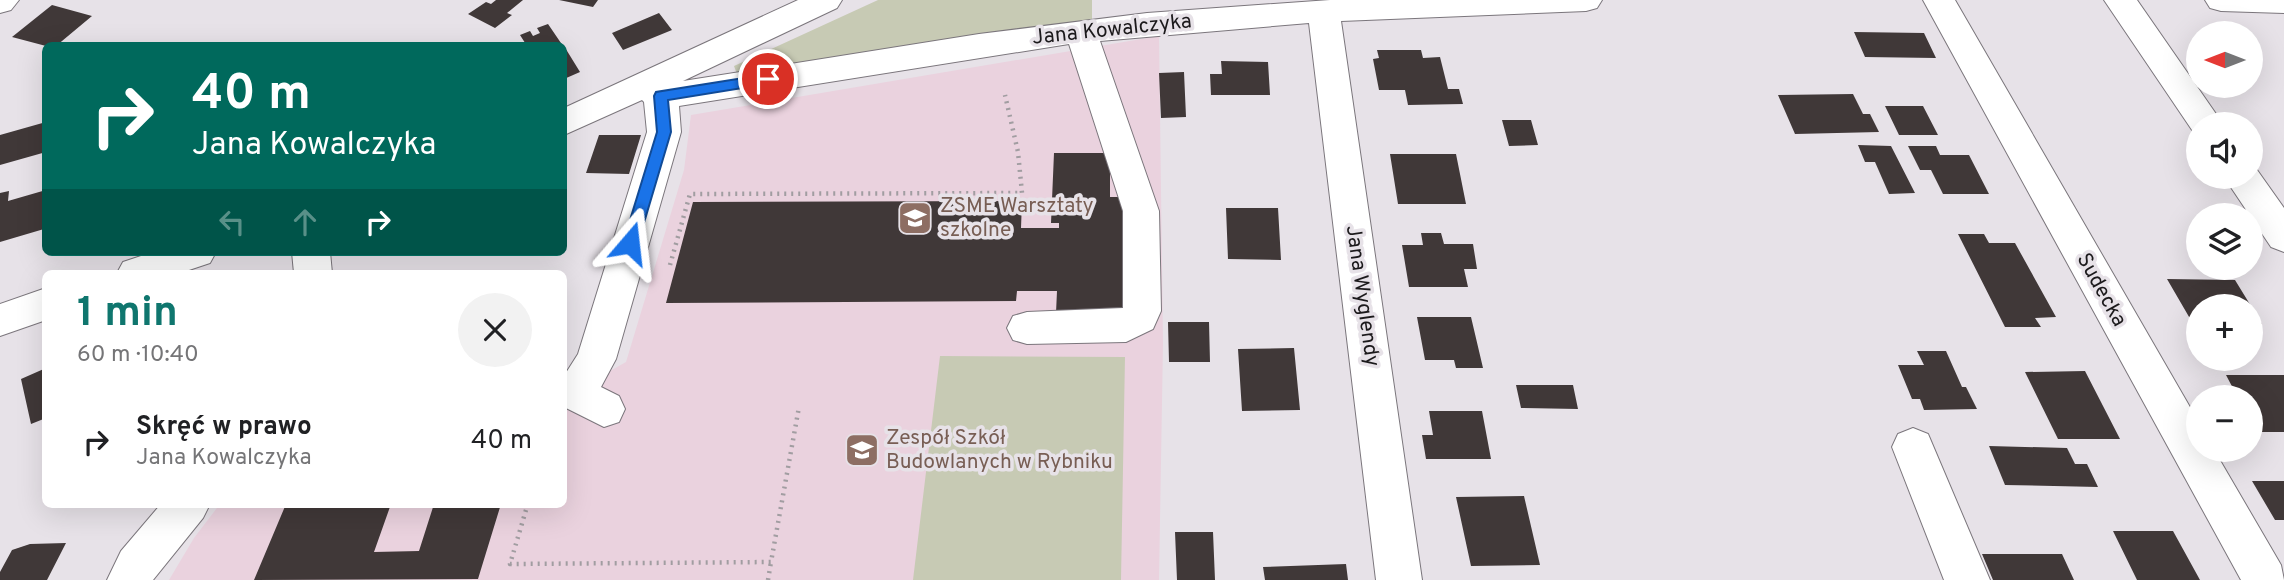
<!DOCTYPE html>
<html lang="pl">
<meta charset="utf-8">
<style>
body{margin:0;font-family:Overpass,sans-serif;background:#f2f2f2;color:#202124;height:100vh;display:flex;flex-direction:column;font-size:26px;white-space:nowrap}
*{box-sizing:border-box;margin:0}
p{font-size:23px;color:#757577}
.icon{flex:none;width:38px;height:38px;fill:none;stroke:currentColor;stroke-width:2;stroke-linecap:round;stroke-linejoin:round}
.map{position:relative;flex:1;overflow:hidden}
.panel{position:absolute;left:42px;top:270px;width:525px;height:238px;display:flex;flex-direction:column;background:#fff;border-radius:10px;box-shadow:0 7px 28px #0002}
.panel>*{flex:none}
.hud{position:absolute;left:42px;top:42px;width:525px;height:214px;border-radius:10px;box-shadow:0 7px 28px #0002;background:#00695c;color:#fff;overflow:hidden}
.needle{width:46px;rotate:270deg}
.tools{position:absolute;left:2186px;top:21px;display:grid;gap:14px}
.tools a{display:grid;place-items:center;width:77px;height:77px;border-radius:50%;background:#fff;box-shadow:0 7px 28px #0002;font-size:35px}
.pin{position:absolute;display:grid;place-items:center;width:60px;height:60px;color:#fff;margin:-30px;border:4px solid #fff;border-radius:50%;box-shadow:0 2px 7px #0007}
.me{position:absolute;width:77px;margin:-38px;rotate:17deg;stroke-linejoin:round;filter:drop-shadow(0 0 5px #0008)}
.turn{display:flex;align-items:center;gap:24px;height:147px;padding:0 35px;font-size:32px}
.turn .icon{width:91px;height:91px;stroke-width:2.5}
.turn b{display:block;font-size:49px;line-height:60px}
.lanes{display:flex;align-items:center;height:66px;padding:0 35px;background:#0003;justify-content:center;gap:35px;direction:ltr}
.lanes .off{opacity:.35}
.round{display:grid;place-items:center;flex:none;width:74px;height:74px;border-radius:37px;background:#f2f2f2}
.head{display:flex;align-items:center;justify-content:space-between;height:119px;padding:0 35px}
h1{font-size:42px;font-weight:700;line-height:52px;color:#0f766e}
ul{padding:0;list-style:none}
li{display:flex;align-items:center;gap:21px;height:105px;padding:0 35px}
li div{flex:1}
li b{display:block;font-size:26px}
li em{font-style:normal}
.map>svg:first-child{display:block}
.education{fill:#ead2de}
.green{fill:#c7cab4}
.building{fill:#403838}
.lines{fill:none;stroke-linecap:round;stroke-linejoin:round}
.minor-casing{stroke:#7b767c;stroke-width:2}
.path{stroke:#a19da1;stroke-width:4.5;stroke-dasharray:2 5;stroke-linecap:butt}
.minor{fill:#fff;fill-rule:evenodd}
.route{fill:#1a73e8;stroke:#114b97;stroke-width:2}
.labels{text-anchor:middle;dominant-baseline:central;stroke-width:7;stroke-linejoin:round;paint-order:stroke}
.street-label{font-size:21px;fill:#1b191b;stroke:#e7e2e8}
.education-label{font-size:21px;fill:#785e54;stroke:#e7e2e8;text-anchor:start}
</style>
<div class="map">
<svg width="2284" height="580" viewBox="0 0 2284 580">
<rect width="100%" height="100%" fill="#e7e2e8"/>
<path class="education" d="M1159,36L1163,343L1159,580H169L194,538L220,504H564V397L626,362L684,170L691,115Z"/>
<path class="green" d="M878,0H1092V21L737,74L734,66Z
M940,356L1125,357L1121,580H913Z"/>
<path class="building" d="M496,0H523L507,13L512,15L495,28L468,14L486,2L491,4Z
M559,0H598L593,7Z
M52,5L92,16L56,46H46L12,37Z
M659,13L672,30L623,50L612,33Z
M548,24L563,46H527L520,35L530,31L533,36L540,33L537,28Z
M1854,32L1924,33L1936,58L1865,57Z
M564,46L580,72L564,79Z
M1377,50H1421L1423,58L1440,57L1448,89H1459L1463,104L1408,105L1405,90H1379L1373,59L1379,58Z
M1221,61L1268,62L1270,95H1211L1210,74H1222Z
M1184,72L1186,117L1161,118L1159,73Z
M1853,94L1863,114H1870L1879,132L1795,134L1778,95Z
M1885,106H1923L1938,135H1899Z
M1502,120H1531L1538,145L1509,146Z
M46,122V152L0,165V135Z
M599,135H641L629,174L586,173Z
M1858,145L1891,146L1915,193L1889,194L1875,162H1865Z
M1908,146H1936L1940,155H1969L1989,194H1943L1931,170H1920Z
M1054,153H1110V197H1123V222H1131V313H1056L1057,291H1017L1016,301L666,303L693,202L1022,201L1021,228H1059V223H1051Z
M1390,154H1456L1466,204H1398Z
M46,190L44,229L0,242V193L9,191L8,201Z
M1226,208H1278L1281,260L1228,259Z
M1421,233H1441L1444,244H1473L1477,269H1464L1468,287H1409L1402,245H1423Z
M1958,234H1984L1989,243H2015L2056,317L2035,318L2041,327H2005Z
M2167,279L2235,280L2262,324L2250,323V306H2198V323L2192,322Z
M1417,317H1471L1483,368H1456L1454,360H1425Z
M1168,322H1209L1210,362H1169Z
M1294,348L1300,410L1242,411L1238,349Z
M1917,351H1946L1962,387H1966L1977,409L1924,410L1920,399H1912L1898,365H1924Z
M46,368V418L31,424L21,379Z
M2085,371L2120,439H2058L2025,372Z
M2226,375H2284V432H2260L2250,417V397H2230L2227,393L2236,394Z
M1516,385H1573L1578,409L1521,408Z
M1429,411H1482L1491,459H1426L1422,435H1433Z
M1989,446L2067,448L2075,464H2087L2098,487L2005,485Z
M2252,481H2284V520H2275Z
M1524,496L1540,565L1471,566L1456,497Z
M286,504H391L374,552L419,551L434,504H501L478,579L254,580Z
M2113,531H2173L2200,580H2137Z
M1175,532H1213L1215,580H1177Z
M66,543L47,580H0V572L12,550L30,544Z
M1982,554H2062L2074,580H1993Z
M1346,564L1348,580H1265L1263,567Z"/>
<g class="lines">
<g class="minor-casing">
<path id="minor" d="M0,0H19L11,10L0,13Z
M798,0H842L837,8L683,81L979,34L1147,13L1330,0H1602L1597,8L1586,11L1341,21L1422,580H1376L1309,23L1100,41L1159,211L1161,311L1153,329L1126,342L1027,344L1013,340L1007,328L1013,316L1027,312L1123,308V211L1069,44L679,106L681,132L616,359L601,387L619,396L625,409L619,422L604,427L564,407V376L578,354L647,132L644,102L642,100L564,135V108Z
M1923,0H1955L2198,421V450H2214L2281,565L2284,580H2241Z
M2104,0H2137L2223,124H2198V134L2194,133Z
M2205,0H2284V13L2221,11L2210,8Z
M2250,166L2255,167L2284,208V252L2271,247L2224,177H2250Z
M153,252H216L210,263L180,273H117L123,262Z
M292,252H330L332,273H294Z
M46,288V320L0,336V304Z
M1913,428L1928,434L1990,580H1944L1892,447L1898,434Z
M161,504H210L203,518L153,580H107L121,551Z"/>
</g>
<path class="path" d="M670,265L690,194L1022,193L1018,152L1005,95
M526,510L510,564L771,562L799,407
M768,580L771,562"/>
<use href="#minor" class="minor"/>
</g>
<path class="route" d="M768,74L773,76V83L668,100L671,132L638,243L630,249L625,247L623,243L657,132L654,96L656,92Z"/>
<defs>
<g id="school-square" transform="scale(1.75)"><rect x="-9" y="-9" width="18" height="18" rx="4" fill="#8d6e63" stroke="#e7e2e8"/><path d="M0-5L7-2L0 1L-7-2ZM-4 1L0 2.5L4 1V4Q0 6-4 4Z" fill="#fff"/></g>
</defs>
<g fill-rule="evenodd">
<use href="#school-square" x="915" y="218"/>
<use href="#school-square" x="862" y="450"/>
</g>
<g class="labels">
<g class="street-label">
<text transform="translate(1112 30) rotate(-6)">Jana Kowalczyka</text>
<text transform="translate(2101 290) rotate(61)">Sudecka</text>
<text transform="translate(1362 296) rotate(82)">Jana Wyglendy</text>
</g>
<g class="education-label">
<text x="940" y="206">ZSME Warsztaty<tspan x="940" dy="24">szkolne</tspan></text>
<text x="886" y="438">Zespół Szkół<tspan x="886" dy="24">Budowlanych w Rybniku</tspan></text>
</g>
</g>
</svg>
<div class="tools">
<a><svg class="needle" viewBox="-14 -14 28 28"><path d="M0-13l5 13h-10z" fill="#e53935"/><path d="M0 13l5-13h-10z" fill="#757577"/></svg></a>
<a><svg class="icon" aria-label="sound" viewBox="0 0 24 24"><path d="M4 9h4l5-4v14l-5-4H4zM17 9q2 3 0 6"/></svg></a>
<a><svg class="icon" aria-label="layers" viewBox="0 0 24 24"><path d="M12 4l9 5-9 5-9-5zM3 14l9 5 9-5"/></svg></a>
<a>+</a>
<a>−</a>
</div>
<div class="pin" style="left:768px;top:79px;background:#d93025"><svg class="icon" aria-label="arrive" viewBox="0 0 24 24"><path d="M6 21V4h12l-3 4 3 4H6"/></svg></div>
<svg class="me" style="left:630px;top:243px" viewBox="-20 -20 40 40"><path d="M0-17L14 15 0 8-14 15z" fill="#1a73e8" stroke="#fff" stroke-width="4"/></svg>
<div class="hud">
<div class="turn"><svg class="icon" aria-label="right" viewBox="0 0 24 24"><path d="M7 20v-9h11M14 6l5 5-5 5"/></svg><div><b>40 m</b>Jana Kowalczyka</div></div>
<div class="lanes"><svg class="icon off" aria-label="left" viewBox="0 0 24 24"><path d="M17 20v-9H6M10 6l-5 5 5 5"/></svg><svg class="icon off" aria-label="ahead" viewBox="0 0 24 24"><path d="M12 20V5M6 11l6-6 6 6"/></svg><svg class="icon" aria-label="right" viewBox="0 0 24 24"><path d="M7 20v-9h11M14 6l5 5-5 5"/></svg></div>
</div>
<section class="panel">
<div class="head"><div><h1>1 min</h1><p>60 m · 10:40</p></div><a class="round"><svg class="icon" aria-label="close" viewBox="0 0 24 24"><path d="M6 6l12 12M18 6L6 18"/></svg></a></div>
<ul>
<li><svg class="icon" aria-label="right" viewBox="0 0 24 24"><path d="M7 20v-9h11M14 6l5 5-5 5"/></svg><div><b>Skręć w prawo</b><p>Jana Kowalczyka</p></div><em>40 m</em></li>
</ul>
</section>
</div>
